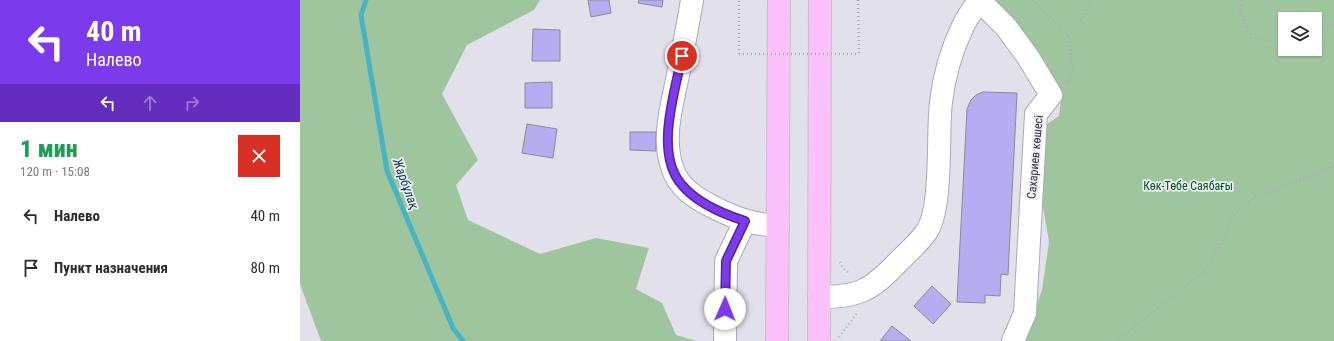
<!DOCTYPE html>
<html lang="ru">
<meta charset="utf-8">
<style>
body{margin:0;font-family:"Roboto Condensed",sans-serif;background:#f7f7f7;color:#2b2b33;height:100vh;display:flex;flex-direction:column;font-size:15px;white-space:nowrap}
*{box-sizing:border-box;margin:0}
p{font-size:13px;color:#7c7c81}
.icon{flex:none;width:22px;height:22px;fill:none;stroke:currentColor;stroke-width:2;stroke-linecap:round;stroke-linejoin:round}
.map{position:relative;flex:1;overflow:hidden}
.side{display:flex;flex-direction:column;background:#fff;width:300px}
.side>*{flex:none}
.guide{background:#7c3aed;color:#fff;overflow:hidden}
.buttons{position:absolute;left:978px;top:12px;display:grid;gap:8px}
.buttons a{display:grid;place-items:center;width:44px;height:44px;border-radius:0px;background:#fff;box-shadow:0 1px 3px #0004;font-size:20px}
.pin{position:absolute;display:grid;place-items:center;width:34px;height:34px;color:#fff;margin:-17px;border:2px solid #fff;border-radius:50%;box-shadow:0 1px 4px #0007}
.me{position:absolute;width:44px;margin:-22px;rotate:1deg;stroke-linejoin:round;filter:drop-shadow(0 0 3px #0008)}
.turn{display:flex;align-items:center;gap:14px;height:84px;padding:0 20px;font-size:18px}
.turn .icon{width:52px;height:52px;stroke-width:2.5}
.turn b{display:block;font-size:28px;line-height:34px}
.lanes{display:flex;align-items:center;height:38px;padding:0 20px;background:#0003;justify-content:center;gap:20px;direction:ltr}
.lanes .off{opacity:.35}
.round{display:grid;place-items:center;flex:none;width:42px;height:42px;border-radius:0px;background:#f7f7f7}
.headline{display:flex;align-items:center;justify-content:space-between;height:68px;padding:0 20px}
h1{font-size:24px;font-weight:800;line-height:30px;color:#1e9e55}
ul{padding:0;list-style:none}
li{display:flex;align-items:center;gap:12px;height:52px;padding:0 20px}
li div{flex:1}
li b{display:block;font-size:15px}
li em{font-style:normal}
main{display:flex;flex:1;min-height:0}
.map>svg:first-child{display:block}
.green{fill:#9fc59e;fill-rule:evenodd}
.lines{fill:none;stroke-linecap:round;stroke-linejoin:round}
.stream{stroke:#48b3c1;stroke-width:5}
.building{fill:#b5adf2;stroke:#8b8a94}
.minor-casing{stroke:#abaab4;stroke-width:24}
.major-casing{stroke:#c2c2c3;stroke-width:24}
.path{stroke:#adacb5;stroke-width:2.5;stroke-dasharray:1 3;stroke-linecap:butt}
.minor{stroke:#fff;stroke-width:22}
.major{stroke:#fcc1fd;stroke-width:22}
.path-bridge{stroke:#adacb5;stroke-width:2.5;stroke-dasharray:1 3;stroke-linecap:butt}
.route-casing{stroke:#51269a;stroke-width:10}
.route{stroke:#7c3aed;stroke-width:7}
.labels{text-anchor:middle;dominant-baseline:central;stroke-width:3.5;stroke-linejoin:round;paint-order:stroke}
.street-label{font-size:12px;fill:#353438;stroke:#eeedf8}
.park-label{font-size:12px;fill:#025911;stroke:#eeedf8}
.water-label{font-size:13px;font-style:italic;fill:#0f4046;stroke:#eeedf8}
</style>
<main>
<section class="side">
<div class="guide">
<div class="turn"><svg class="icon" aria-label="left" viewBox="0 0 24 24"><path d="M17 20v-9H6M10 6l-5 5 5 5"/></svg><div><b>40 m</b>Налево</div></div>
<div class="lanes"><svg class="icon" aria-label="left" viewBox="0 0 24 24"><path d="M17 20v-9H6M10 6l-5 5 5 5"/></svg><svg class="icon off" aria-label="ahead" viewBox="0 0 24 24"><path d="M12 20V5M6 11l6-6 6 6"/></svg><svg class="icon off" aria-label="right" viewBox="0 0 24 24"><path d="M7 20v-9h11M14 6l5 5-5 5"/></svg></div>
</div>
<div class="headline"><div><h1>1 мин</h1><p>120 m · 15:08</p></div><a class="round" style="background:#d93025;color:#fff"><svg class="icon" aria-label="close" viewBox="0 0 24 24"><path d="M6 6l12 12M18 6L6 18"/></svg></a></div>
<ul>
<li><svg class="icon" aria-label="left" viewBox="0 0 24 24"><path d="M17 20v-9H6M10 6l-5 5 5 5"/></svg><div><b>Налево</b></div><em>40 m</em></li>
<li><svg class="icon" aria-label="arrive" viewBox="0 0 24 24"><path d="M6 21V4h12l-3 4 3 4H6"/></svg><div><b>Пункт назначения</b></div><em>80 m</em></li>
</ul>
</section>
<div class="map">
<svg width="1034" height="341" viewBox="0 0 1034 341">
<rect width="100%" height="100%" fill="#e1e0eb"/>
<path class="green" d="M0,0H240L234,10L167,45L142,94L178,160L156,185L168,220L240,254L296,238L349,248L336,289L362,303L376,335L397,341H21L0,284Z
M692,0H1034V341H724L742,290L749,242L736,166L744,126L759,116L761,100L751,75L734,46ZM985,19H1015V49H985Z"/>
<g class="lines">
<path class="stream" d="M66,0L61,15L87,171L153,328L163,341"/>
</g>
<path class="building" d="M288,0H309L311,13L291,17Z
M339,0H363L362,7L338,3Z
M233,29L260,30V61H232Z
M252,82V108H225V83Z
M683,92L717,93L708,275L701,274L700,296L685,295V303L657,302L667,109L671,100L676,95Z
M227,124L257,129L253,158L222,153Z
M330,132H356V151L330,150Z
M632,286L651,304L633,324L614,306Z
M592,326L611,341H580Z"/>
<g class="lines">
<g class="minor-casing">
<path id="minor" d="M392,0C388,25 383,50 378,75C372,105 362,137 372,167C378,188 397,199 415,208C437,219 452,224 478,226
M679,0L706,27L728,57L751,95L736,114L725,313L713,341
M519,297C556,297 570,292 596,264C606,254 619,243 627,231C643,206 637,133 641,102C644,76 652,49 663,26C667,17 674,9 679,0
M425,341L426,261L445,221"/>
</g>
<g class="major-casing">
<path id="major" d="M477,341L479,0
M519,341L520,0"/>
</g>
<path class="path" d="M558,0L559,54
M733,0L769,37L773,74L767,84
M942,0L940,12L951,38L985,43
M1015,32L1034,24
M769,37L784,16L792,0
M439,54V0
M540,262L543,268L550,274
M539,337L558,312
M816,341L904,272L922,242L933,216L951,199L1028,169L1034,165"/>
<use href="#minor" class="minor"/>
<use href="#major" class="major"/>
<path class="path-bridge" d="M439,54H559"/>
</g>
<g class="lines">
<g class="route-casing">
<path id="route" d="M382,56C375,92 354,154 382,185C397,203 423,214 445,221L426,261L425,309"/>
</g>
<use href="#route" class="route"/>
</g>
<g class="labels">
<g class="street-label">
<text transform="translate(735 157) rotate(-85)">Сахариев көшесі</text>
</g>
<g class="park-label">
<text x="888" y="186">Көк-Төбе Саябағы</text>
</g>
<g class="water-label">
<text transform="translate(106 184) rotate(70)">Жарбұлақ</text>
</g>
</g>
</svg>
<div class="buttons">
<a><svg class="icon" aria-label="layers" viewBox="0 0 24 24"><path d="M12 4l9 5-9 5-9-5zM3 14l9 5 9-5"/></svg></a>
</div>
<div class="pin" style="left:382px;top:56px;background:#d93025"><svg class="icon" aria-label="arrive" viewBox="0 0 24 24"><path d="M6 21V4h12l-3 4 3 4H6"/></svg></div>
<svg class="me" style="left:425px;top:309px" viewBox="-20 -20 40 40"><circle r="19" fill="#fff"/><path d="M0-13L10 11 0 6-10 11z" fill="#7c3aed"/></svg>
</div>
</main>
